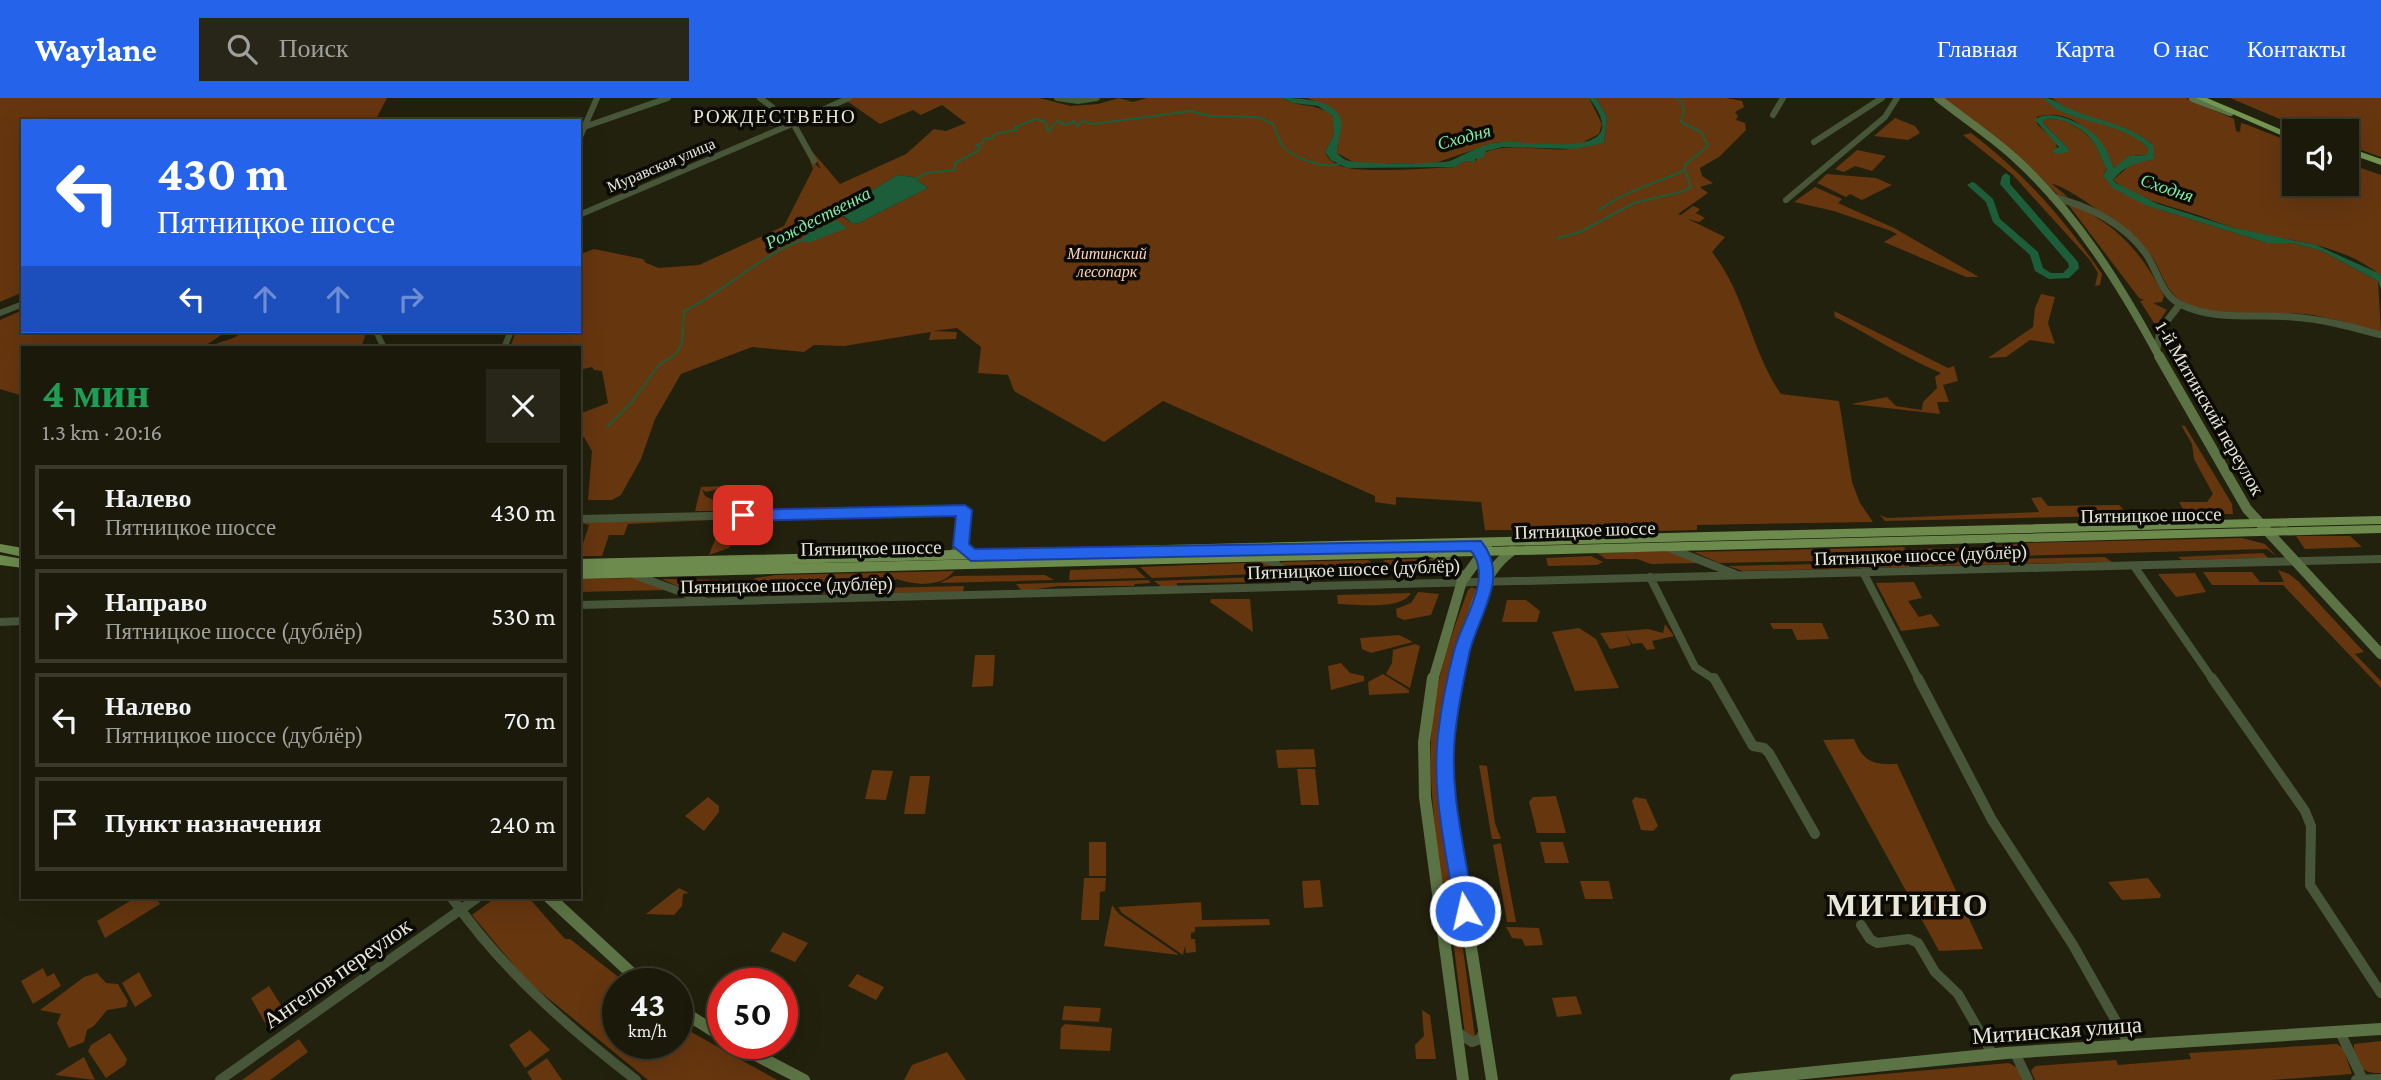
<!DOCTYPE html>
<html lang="ru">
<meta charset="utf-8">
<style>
body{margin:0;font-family:"Crimson Pro",serif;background:#272618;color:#f1f3f6;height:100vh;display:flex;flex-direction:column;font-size:26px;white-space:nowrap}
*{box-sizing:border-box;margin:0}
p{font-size:23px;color:#9fa09c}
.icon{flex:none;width:38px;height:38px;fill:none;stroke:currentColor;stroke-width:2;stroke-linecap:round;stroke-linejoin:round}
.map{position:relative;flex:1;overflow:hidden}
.sheet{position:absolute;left:21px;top:248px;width:560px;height:553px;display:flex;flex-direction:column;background:#1a190a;border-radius:0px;box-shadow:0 7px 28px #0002,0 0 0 2px #38382b}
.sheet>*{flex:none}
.banner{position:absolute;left:21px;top:21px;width:560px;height:214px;border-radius:0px;box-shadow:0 7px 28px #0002,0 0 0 2px #38382b;background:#2563eb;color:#fff;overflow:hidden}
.controls{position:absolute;left:2282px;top:21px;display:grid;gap:14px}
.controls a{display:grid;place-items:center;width:77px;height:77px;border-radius:0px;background:#1a190a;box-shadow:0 7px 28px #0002,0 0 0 2px #38382b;font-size:35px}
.speed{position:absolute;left:602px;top:870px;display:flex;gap:14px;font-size:35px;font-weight:700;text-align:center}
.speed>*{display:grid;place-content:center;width:91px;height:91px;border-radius:50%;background:#1a190a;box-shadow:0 7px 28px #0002,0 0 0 2px #38382b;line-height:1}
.speed small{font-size:18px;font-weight:400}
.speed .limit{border:10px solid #d22;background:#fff;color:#111}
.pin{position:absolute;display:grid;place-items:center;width:60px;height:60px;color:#fff;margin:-30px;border-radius:14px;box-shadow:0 4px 10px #0006}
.me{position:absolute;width:77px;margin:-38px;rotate:351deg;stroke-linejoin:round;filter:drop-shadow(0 0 5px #0008)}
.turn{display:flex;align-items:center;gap:24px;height:147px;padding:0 21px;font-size:32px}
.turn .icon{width:91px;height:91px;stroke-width:2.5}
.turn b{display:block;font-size:49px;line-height:60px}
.lanes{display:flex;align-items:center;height:66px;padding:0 21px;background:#0003;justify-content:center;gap:35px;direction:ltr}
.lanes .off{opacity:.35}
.round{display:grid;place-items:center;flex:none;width:74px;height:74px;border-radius:0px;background:#272618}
.headline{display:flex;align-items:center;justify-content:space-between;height:119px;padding:0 21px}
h1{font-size:42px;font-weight:700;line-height:52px;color:#1e9e55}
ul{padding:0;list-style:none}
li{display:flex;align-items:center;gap:21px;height:94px;margin:0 14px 10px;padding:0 7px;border:4px solid #38382b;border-radius:0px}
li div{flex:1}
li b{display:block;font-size:26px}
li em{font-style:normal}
header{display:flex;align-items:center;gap:42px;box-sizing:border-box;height:98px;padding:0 35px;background:#2563eb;color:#fff}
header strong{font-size:33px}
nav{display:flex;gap:38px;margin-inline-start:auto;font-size:24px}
.search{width:490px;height:63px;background:#272618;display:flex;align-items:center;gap:18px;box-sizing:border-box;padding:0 24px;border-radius:0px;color:#9fa09c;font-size:26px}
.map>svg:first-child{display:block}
.green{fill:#66360f;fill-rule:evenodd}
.water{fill:#1c5e3a}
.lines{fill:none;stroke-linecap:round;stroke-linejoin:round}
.stream{stroke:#1c5e3a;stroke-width:2}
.river{fill:#1c5e3a;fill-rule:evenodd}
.minor-far2{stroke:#475639;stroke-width:6}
.minor-far1{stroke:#475639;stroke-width:8}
.minor{stroke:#475639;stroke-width:10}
.tertiary{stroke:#475639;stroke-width:7}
.secondary-far2{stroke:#5c7445;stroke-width:8}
.secondary-far1{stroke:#5c7445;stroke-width:10}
.secondary{stroke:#5c7445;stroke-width:12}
.primary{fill:#6d8b4d;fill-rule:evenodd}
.trunk{fill:#749651;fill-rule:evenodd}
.route{fill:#2563eb;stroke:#184099;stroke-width:2}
.labels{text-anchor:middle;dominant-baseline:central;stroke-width:7;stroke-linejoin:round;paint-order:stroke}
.far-street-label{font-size:16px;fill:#e8e7da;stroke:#0b0a04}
.far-park-label{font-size:16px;font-style:italic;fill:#fed6bd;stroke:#0b0a04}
.far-water-label{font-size:18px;font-style:italic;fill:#7eefab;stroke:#0b0a04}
.far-quarter-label{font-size:19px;letter-spacing:2px;fill:#e8e7da;stroke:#0b0a04}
.street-label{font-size:19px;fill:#e8e7da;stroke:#0b0a04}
.near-street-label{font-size:23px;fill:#e8e7da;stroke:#0b0a04}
.near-district-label{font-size:32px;font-weight:bold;letter-spacing:2px;fill:#e8e7da;stroke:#0b0a04}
</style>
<header>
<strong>Waylane</strong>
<div class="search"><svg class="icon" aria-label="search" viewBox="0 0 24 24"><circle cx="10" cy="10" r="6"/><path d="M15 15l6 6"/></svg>Поиск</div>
<nav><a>Главная</a><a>Карта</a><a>О нас</a><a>Контакты</a></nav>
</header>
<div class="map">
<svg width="2381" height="982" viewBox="0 0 2381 982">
<rect width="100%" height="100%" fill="#22210d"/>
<path class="green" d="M0,0H387L375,23H23V194L0,204Z
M853,0H1039L1071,8L1098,6L1119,0L1133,4L1147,0H1282C1300,11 1313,3 1334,18V37L1325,54C1328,61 1333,65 1341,68C1360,76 1432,70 1455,69L1465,63L1475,64C1487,40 1546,54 1571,51C1582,50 1592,46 1604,45L1607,19L1596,0H1726L1742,3L1744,9L1735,14L1738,18L1736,22L1745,25L1746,32L1719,59L1700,70L1702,78L1713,85L1700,89L1708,95L1678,116L1681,117L1693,108L1700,111L1696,115L1705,120L1699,124L1688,121L1725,139L1712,154C1746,197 1750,251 1781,296L1839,303L1852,384L1860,405L1873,424L1697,427V432L1615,434L1646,432H1485L1481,404L1396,399V407L1375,404V398L1163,303L1104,344L1014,293L1008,277L978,275L981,249L957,230L933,233L957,234L956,241L929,242L931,234L844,248L814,247L804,254L752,249L681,276L655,321L641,361L621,397L612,402H588L592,353L584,339L579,340V316L608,305L602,273L594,272L592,269L579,272V250H510L516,233H579V157L594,151L643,161L646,165L659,170L699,167L784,128L813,71L810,62L821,71L811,52L840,86L906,56L934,31L946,33L966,25L942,7L921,17L913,12L880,26L847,3ZM897,77L913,79L928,90L859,125L853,126L842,118L844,110Z
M1307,0H1589L1602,26L1599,36L1580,46L1541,48L1497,44L1435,65H1355L1337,55C1339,17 1346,16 1307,0Z
M1940,0H2043L2069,16L2101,24L2135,38L2148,50L2147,57H2136L2114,70C2101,41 2073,8 2037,19V26L2056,44L2057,51H2069L2043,25L2045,21C2062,19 2084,30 2094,45C2100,53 2101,63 2107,70L2103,78L2161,112L2267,145H2293L2322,153L2378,183L2381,234C2359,228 2336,221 2313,217C2272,211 2216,225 2180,202C2165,192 2161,171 2151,157C2141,142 2068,87 2052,86L2068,99L2058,97L2030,69Z
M2052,0H2186L2234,21L2236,33L2240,34L2241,25L2245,26L2294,45V86H2347V65L2381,77V178C2345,147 2293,143 2249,134C2231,130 2215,123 2198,117C2168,107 2138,102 2113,82L2135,63L2151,62L2153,47C2124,21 2080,25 2052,0Z
M2230,0H2381V59L2347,47V33H2308Z
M1895,20L1915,28L1920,35L1908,42L1874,38Z
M1971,35C2025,76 2063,120 2102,176L2100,187L2095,188L2098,175L2090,162L2013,77L1963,37Z
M1857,52L1886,58L1872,73L1855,68L1844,74L1835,71Z
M1827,76L1876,80L1892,87L1862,102L1850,96L1846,99L1817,85Z
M1815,89L1842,101L1838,105L1894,130L1979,179H1966L1884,144L1897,136L1891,133L1834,113L1794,104Z
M2067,105C2115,124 2141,153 2164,198L2162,204L2153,205L2167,212L2156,228L2140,203L2144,202L2139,200Z
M2041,196L2055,199L2048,225L2055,246L2030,242L2006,259L1988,260L2033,229L2035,210Z
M23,212V233H227L202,250H23V298L0,291V222Z
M1834,213L1948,270L1954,268L1958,283L1943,287L1949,304H1937L1940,316L1851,306L1887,299L1896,308L1922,312L1923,304L1937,290L1935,279L1941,275C1903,259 1870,237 1835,219Z
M244,233H362L365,238L361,250H208C220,242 233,243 244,233Z
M2181,327L2185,328L2232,406L2233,416H2186L2179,404H2207L2213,396L2194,361L2192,346Z
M724,388L718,403L713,399L718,391L706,394L702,391L705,398L718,404V413H695L701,389Z
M2041,399L2048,408L2119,407L2124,412L2154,417L1885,423L1880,417L1887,420L2039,414L2031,400Z
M723,421L738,423L729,450L709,457Z
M713,422L628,426L624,437H609L602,458H579L589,427L579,424Z
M2296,438H2350L2362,449L2305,451Z
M2242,440L2265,446L2277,459L2267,451L1982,459L1967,451L2025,445Z
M1904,449L1911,461L1719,465L1694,454Z
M1958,450L1977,459L1917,460L1911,451Z
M1671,453L1700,465L1651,466L1637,461H1606L1597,455Z
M2263,455L2268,460L2182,462L2178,459Z
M1591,458L1603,464L1597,467L1548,468L1546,460Z
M2105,459L2112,464L1920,468L1917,463Z
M1441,460L1449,462L1454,477L1446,479L1443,471L1377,472L1385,462Z
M1368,462L1372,465L1368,473L1290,476L1281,467L1282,464Z
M1269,464L1283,475L1152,480L1140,469Z
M1907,464L1910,469L1743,473L1728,468Z
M1135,470L1146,480L1069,482L1070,472Z
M2278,472L2289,476L2299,484L2364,554L2355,556L2381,583V590L2283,487H2212L2203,474H2252L2260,484H2284Z
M954,473C942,490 914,487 897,481L884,487L747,490L755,480L776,477Z
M2195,475L2206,494L2176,499L2158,476Z
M1045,477L1054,482L940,485L954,478Z
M1285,478L1279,484L1177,485V488L1162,489L1154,483Z
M636,480L667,492L579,494V481Z
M662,481L729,482L736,490L685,492Z
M1148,482L1151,485L1135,486L1134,488H1059L1022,493L1016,486Z
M1914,484L1922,500L1908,503L1919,519L1931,516L1940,528L1901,533L1876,485Z
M964,488L963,494L744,497L746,493Z
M1472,489L1477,492C1460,539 1443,587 1440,638C1436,700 1451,763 1459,825L1448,826C1439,756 1425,687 1433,616C1438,573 1453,532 1468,492Z
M1418,494L1439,496L1431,517L1404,522L1397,519L1396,511L1411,505Z
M1411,495C1400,513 1358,506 1338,506L1337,497Z
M1211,501H1250L1253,534L1210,504Z
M1507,502H1526L1540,513L1537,524H1502Z
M1770,525H1822L1829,541L1797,542L1792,531H1773Z
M1665,526L1674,538L1652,543L1655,551L1647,552L1642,545L1632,546L1625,534L1631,547L1610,551L1600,535L1648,531L1663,535Z
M1579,530L1596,541L1619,590L1575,593L1552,534Z
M1399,537L1413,544L1371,555L1362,551L1360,540Z
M1415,546L1420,548L1410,590L1386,576L1392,565L1393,552Z
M975,557H995L993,588L972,589Z
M1341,565L1350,575L1364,578V583L1331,592L1328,568Z
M1383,576L1409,592V595L1369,597L1368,584Z
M1854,641C1863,664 1874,667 1897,666L1983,851L1939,853L1823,642Z
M1314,651L1316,669L1278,670L1276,652Z
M1479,667L1487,668L1495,725L1501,741H1492Z
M1297,671H1315L1319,707H1301Z
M872,672L893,673L886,702L865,701Z
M910,678H930L925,716H904Z
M1556,698L1566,735H1537L1529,704L1533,699Z
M708,699L719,708V714L704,733L685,718Z
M1635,699L1646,701L1658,728L1653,733L1641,732L1632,703Z
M1089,744H1106V778H1089Z
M1540,744H1563L1569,765H1545Z
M1501,745L1516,824H1507L1493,747Z
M1084,780H1106L1105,793L1100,794L1099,822H1081Z
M2148,780L2161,797L2160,800L2122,802L2108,784Z
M1320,782L1323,809L1304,810L1302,783Z
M1580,783H1609L1613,801H1585Z
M679,790L689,795L683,796L682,808L674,817L646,816Z
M135,800H156L160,806L105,840L97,823Z
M495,800H529L565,841H570L626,885L618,886V945H677V926L777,982H648L526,882L472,817Z
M1201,804L1202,822L1269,821L1270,827L1195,829V834L1191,835V841H1195L1196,854L1186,855L1185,848L1183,857L1122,815L1118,809Z
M1112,807L1119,816L1179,857L1104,848Z
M1506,829L1539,830L1543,847L1525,848L1522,841L1512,840Z
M1452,833L1461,836L1475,939L1465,937Z
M783,834L808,845L795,864L770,853Z
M43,870L47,879L54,875L61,888L33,906L21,883Z
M139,874L152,898L135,909L122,885Z
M97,875L106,885L118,886L128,903L126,909L107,912L94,928L87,932L84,944L69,950L57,925L61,916L40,912L84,879Z
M857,876L884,889L876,902L848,888Z
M269,888L284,912L265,925L251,900Z
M1576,898L1582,916L1557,919L1552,900Z
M1064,908L1101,910L1099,924L1062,922Z
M1422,912L1430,917L1436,961H1416L1415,947L1424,938Z
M1065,926L1112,930L1110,953L1060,951L1061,930Z
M530,932L550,952L525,970L509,947Z
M110,935L127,961L125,967L106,980L88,953L91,947Z
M299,941L308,954L270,982H242Z
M2381,943V975C2362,976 2353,966 2354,946Z
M2337,946L2343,950L2352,976L2272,982H2035L2031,973L2035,968L2116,962L2118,967L2191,961L2189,955Z
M947,954L966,982H904L912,967Z
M84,959L95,982L55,977Z
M547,960L562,982H532L527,974Z
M2009,965L2018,970L2023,982H1816Z"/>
<path class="water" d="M1282,0C1299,0 1335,1 1341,22C1343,31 1337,45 1337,55C1341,59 1344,62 1350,63C1360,66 1441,66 1450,63C1464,57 1478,48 1494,45C1521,39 1642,68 1589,0H1596L1607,19L1604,45L1574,51L1503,49L1486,53L1483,60L1475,61V64L1465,63L1455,69L1347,70L1331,62L1325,54L1334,37L1333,18L1318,8L1293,5Z
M2043,0C2054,0 2058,6 2068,10C2097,24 2128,25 2153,47L2154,61C2139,64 2123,68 2113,82L2116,85L2158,106L2234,130L2316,147L2378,175L2381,178V191L2378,183L2322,153L2293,145H2267L2145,107L2113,90L2103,78L2107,71C2101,63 2100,53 2094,45C2085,30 2062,19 2045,21L2043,25L2069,51L2068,54L2056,56L2052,53L2059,49L2035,22C2051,8 2090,28 2101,44C2107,51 2110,61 2114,70L2129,58L2147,57L2148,50C2119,20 2068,28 2043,0Z
M897,77L913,79L928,90L859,125L853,126L840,115L844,110Z
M836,122L847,130L810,144L800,143L808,135Z"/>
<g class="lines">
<path class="stream" d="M1049,33L1057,23L1066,27L1074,23L1077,28L1083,23L1093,26L1191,13L1209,18L1258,19L1273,26C1277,33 1278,41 1282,47C1292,60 1324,71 1339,66
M915,81L926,75L955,72V65L978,53L980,50L976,47L983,45L984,40L991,41L995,36L1017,32L1015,29L1036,21L1046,24L1048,34
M1599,112C1625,93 1656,85 1685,72V67L1708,48L1701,34L1681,24C1685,13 1686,7 1676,0
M1558,140L1580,134L1634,105L1684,93L1691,89L1686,74
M607,329L631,305L659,267L676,256L682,245L684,213C725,194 757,159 800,143"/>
<path class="river" d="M2006,75L2010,78V86L2078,164L2079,170L2069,180L2049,181L2035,173L2030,157L1993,124L1986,104L1967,87L1972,84L1975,85L1993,101L2000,121L2038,154L2043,170L2051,175H2063L2069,169L2068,165L2000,86L2002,78Z"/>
<path class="minor-far2" d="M760,0L793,25L814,63
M1057,0L1078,3L1097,0
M1773,17L1783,0
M793,25L849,0
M584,29L668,0
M579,41L597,0
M1814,44L1882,0
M1786,102L1885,19L1897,0
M579,117L792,26
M0,215L23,206
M376,233L384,250
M504,250L511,233"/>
<path class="minor-far1" d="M579,421L965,412L961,448L951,457
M1669,450L1735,476
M1262,460L1275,465L1301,488
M2134,468L2213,582
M1863,474L1919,582
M635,477L705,503
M1650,479L1695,569L1715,582
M579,507L2381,461
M0,524L23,523"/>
<path class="minor" d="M1714,580L1753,648L1764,650L1769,655L1815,736
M1918,580L1992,722L2073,847L2130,948
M2212,580L2305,713L2311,728L2310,787L2381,895
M452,800C503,872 566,928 636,982
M1861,827L1870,841L1877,845L1909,841L1918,845L1935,874L1958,896L1993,957
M1444,838L1448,831L1455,829L1468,837
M1457,934L1472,944L1480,941L1484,933
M2340,934L2363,982
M2015,955L2028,982
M220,982L477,800
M2356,982L2381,981"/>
<path class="tertiary" d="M2052,99C2087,107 2125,126 2146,156C2158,173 2161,198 2182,207C2216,223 2256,216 2292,219C2323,221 2352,229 2381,237
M2157,251L2160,232L2180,206"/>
<path class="secondary-far2" d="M1938,0C1963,20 1991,38 2015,60C2076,115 2121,188 2160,260
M2193,0L2230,14"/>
<path class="secondary-far1" d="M2159,258L2247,411L2381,556
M1479,450L1487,464V483
M1433,455L1454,464L1462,483
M1433,582L1462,483L1487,449
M1457,582C1466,540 1475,479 1512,453"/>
<path class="secondary" d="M1433,580L1424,644L1425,699L1463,982
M1458,580L1446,638L1447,698L1492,982
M550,800L643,886
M677,910L723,939
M733,945L804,982
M1736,982L2006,955L2381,931"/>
<path class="primary" d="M2381,418V426L579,471V461Z
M2381,427V435L579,481V471Z
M0,446L23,450V459L0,454Z
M0,457L23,461V470L0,467Z"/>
<path class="trunk" d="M2196,0H2207L2294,37V43Z
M2347,49L2381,61V67L2347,55Z"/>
</g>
<path class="route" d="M965,407L972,412L969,446L975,451L1481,443C1510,478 1480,514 1470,552C1464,579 1458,609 1455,637C1449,695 1466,756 1474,813L1472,819L1465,822L1458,819L1455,813C1447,756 1431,695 1438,637C1441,610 1447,580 1454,553C1461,524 1494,480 1471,453L971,463L953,448L956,418L743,423L735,417L743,412Z"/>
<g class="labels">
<g class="far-street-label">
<text transform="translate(661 67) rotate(-23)">Муравская улица</text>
</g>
<g class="far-park-label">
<text x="1107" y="155">Митинский<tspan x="1107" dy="18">лесопарк</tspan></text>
</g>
<g class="far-water-label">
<text transform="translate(1464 39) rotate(-15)">Сходня</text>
<text transform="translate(2167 90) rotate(19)">Сходня</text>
<text transform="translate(818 120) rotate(-27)">Рождественка</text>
</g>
<g class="far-quarter-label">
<text x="775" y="18">РОЖДЕСТВЕНО</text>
</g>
<g class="street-label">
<text transform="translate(2210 310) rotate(60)">1-й Митинский переулок</text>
<text transform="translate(2151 417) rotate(-1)">Пятницкое шоссе</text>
<text transform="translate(1585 432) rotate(-2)">Пятницкое шоссе</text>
<text transform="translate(871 450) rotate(-1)">Пятницкое шоссе</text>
<text transform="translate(1921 457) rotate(-2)">Пятницкое шоссе (дублёр)</text>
<text transform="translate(1354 471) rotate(-2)">Пятницкое шоссе (дублёр)</text>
<text transform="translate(787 487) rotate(-1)">Пятницкое шоссе (дублёр)</text>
</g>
<g class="near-street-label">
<text transform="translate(337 875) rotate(-35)">Ангелов переулок</text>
<text transform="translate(2057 932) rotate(-4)">Митинская улица</text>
</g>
<g class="near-district-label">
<text x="1908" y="807">МИТИНО</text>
</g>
</g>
</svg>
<div class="controls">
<a><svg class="icon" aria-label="sound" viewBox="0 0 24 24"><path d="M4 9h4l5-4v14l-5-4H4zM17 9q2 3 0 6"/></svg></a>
</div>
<div class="speed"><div>43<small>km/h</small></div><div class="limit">50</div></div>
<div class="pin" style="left:743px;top:417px;background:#d93025"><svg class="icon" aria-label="arrive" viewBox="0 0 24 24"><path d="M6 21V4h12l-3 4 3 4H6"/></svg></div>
<svg class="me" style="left:1465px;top:813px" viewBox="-20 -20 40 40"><circle r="17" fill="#2563eb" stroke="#fff" stroke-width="3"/><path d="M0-11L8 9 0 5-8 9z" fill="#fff"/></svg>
<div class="banner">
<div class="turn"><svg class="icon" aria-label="left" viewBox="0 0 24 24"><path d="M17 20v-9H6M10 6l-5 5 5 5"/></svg><div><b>430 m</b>Пятницкое шоссе</div></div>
<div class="lanes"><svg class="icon" aria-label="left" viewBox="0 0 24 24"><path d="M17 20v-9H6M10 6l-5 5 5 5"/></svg><svg class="icon off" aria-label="ahead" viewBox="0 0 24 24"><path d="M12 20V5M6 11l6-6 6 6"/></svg><svg class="icon off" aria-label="ahead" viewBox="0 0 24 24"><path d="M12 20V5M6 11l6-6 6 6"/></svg><svg class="icon off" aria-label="right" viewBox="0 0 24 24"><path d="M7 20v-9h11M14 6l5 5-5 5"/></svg></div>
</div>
<section class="sheet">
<div class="headline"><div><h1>4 мин</h1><p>1.3 km · 20:16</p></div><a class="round"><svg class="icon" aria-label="close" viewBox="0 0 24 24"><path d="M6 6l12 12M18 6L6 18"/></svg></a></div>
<ul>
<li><svg class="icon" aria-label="left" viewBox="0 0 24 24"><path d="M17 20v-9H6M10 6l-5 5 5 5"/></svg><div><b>Налево</b><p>Пятницкое шоссе</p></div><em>430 m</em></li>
<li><svg class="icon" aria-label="right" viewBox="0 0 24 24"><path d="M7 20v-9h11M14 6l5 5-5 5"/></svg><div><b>Направо</b><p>Пятницкое шоссе (дублёр)</p></div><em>530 m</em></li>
<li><svg class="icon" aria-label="left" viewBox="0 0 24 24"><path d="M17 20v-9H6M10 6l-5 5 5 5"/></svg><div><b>Налево</b><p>Пятницкое шоссе (дублёр)</p></div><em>70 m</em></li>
<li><svg class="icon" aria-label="arrive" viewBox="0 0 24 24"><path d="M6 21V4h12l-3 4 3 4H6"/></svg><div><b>Пункт назначения</b></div><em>240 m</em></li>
</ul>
</section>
</div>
